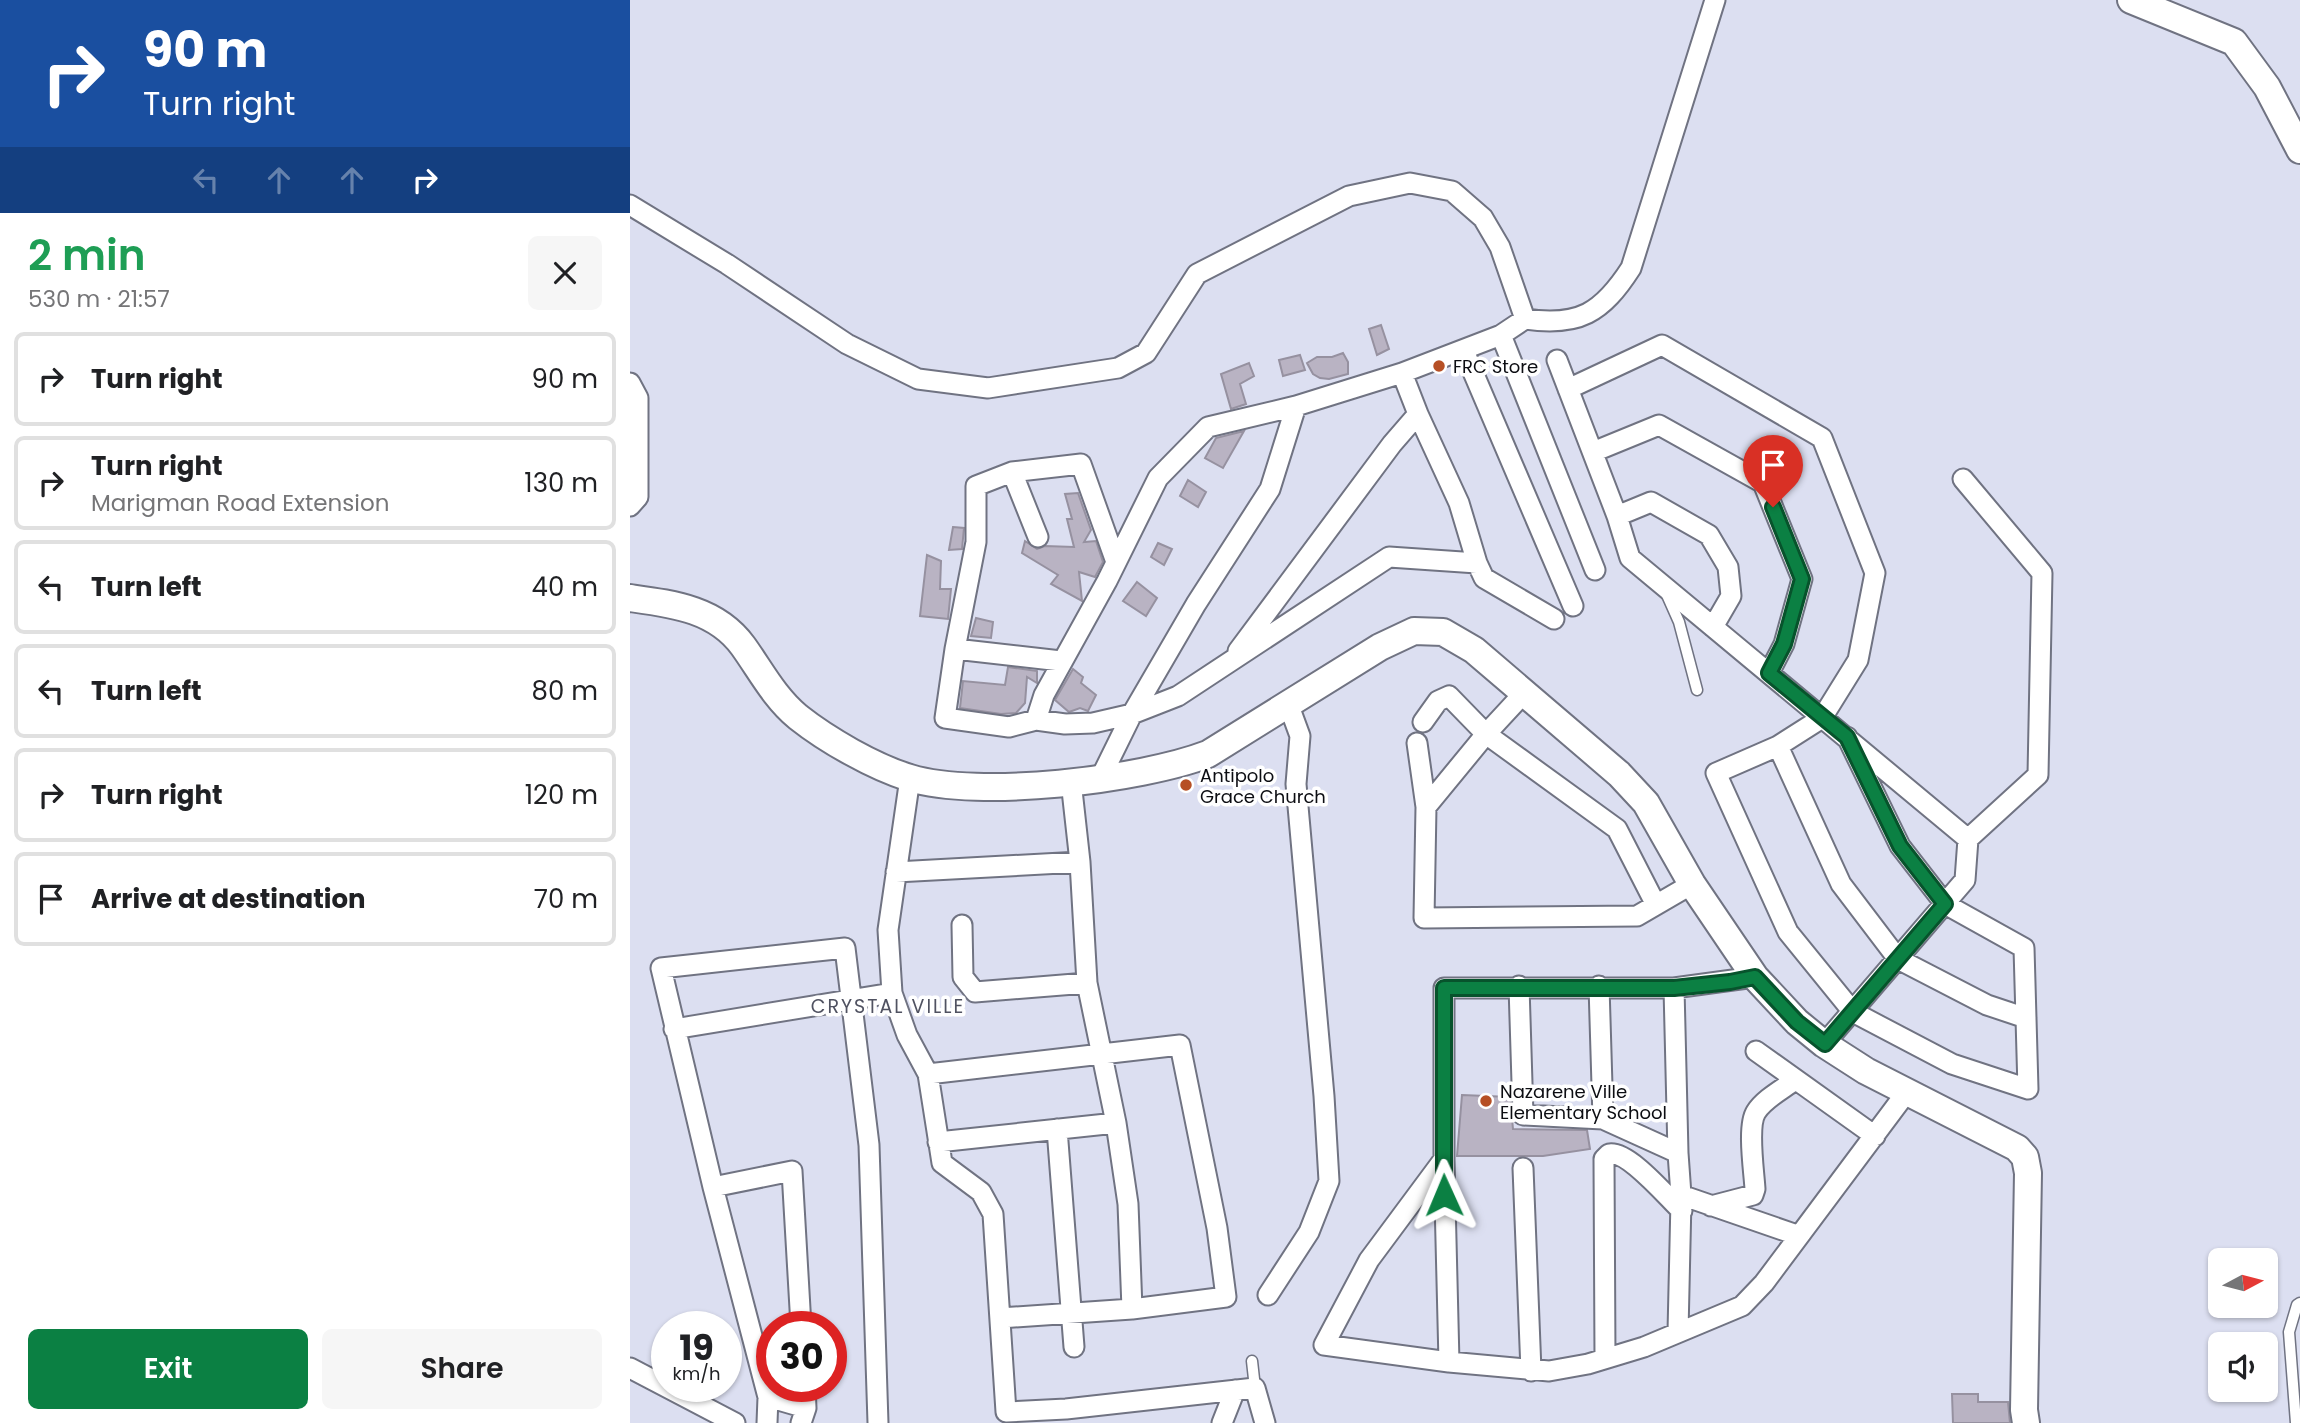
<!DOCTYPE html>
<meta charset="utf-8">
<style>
body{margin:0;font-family:Poppins,sans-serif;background:#f6f6f6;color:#202124;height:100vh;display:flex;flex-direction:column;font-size:26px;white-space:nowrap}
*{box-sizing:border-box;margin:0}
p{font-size:23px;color:#757577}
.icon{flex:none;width:38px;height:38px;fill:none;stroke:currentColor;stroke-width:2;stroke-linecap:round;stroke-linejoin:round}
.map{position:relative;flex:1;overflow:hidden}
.drawer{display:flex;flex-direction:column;background:#fff;width:630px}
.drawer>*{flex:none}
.guide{background:#1a4fa0;color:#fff;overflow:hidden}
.needle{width:46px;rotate:83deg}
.fabs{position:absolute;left:1578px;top:1248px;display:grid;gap:14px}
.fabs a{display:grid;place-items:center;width:70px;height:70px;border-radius:10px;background:#fff;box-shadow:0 2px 5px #0004;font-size:35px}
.speed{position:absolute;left:21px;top:1311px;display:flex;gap:14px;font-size:35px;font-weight:700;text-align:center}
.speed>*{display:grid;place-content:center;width:91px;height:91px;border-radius:50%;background:#fff;box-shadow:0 2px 5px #0004;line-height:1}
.speed small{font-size:18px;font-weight:400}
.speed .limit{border:10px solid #d22;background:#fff;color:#111}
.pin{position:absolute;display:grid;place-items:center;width:60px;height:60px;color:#fff;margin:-72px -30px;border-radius:50% 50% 50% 0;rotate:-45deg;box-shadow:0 0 7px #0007}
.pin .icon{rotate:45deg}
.me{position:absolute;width:77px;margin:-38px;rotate:359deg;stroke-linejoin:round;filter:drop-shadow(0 0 5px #0008)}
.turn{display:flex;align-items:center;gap:24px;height:147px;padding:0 28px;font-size:32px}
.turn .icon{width:91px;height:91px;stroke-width:2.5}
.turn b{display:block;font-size:49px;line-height:60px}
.lanes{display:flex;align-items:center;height:66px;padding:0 28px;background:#0003;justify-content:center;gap:35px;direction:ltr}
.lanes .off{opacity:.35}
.round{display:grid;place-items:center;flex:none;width:74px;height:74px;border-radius:10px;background:#f6f6f6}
.head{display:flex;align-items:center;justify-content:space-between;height:119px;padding:0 28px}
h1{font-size:42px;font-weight:600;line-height:52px;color:#1e9e55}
.button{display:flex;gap:14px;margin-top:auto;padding:14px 28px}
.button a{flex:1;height:80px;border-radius:10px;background:#0b8043;color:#fff;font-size:28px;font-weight:600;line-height:80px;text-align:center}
.button a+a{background:#f6f6f6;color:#202124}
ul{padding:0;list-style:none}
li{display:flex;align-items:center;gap:21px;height:94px;margin:0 14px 10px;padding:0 14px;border:4px solid #e0e0e0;border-radius:10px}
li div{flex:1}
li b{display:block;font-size:26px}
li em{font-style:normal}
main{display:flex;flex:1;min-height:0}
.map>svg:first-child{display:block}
.building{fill:#b9b3c3;stroke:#9691a0;stroke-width:2}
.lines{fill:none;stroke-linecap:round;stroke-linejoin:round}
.lane-casing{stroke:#707382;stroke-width:13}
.street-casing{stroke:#707382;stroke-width:23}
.secondary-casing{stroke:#707382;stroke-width:30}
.lane{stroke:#fff;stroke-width:10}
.street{stroke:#fff;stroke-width:19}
.secondary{stroke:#fff;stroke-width:26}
.route-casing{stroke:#07532c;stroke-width:18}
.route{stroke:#0b8043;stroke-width:12}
.poi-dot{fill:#b64f25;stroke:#fff;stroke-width:2.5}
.labels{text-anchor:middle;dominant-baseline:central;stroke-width:7;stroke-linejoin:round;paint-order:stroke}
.poi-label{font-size:18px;fill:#0c0d12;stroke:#fff;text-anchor:start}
.neighbourhood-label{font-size:19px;letter-spacing:2px;fill:#505261;stroke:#fff}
</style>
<main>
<section class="drawer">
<div class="guide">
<div class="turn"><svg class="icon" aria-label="right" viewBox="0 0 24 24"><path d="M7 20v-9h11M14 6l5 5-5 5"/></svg><div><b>90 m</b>Turn right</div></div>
<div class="lanes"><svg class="icon off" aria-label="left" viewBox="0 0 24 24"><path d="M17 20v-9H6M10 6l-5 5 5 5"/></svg><svg class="icon off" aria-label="ahead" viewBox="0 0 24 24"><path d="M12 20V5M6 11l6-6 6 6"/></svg><svg class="icon off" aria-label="ahead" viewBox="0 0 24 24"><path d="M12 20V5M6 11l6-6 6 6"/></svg><svg class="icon" aria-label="right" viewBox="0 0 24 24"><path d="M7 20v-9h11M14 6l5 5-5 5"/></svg></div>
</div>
<div class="head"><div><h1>2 min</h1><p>530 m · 21:57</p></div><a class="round"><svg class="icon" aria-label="close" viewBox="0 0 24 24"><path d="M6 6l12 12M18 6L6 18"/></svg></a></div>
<ul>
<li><svg class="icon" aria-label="right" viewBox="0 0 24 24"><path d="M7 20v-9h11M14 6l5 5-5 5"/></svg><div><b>Turn right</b></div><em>90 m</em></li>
<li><svg class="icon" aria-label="right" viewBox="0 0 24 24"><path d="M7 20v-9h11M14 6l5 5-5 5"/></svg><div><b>Turn right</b><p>Marigman Road Extension</p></div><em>130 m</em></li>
<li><svg class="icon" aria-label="left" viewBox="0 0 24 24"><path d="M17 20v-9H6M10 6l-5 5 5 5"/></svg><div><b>Turn left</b></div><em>40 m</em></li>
<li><svg class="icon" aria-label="left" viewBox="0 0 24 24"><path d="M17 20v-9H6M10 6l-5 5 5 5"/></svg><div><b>Turn left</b></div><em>80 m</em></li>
<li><svg class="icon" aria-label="right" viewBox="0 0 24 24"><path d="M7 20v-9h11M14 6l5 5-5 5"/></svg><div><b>Turn right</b></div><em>120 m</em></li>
<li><svg class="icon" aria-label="arrive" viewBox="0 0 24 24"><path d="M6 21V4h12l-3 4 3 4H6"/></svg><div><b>Arrive at destination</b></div><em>70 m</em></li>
</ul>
<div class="button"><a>Exit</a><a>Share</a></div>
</section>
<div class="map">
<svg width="1670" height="1423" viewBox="0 0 1670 1423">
<rect width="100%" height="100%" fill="#dcdff1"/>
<path class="building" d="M751,325L759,349L747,355L739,329Z
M713,353L718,362V374L699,379L690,378L683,374L677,363L687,357H702Z
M670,355L675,370L653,376L649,360Z
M619,363L624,376L610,384L616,404L601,409L591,374Z
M614,431L593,468L575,458L586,438Z
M558,480L576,492L568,507L550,496Z
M448,493L461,530L454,542L466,541L473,562L465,577L449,572L452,601L421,584L428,575L392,553L395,541L407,549L415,546L444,547L437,519H442L435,494Z
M323,527L334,528L332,549L319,550Z
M528,543L542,549L534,565L521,557Z
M297,555L311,561L310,589H321L318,619L290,616Z
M507,582L527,598L516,616L493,601Z
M346,618L363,622L361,638L341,636Z
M378,667L407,671V683L397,677L395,703L386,713L371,714L330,708L333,681L375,685Z
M443,669L453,677L451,683L466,695L458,711L450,708L439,712L425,700Z
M832,1095L880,1097L883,1129L957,1130L960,1149L913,1156H827Z
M1322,1394H1348V1402H1378L1380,1423H1323Z"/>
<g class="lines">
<g class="lane-casing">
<path id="lane" d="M1037,595L1049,622L1067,690
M622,1361L625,1388
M1666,1423L1659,1332L1667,1305L1670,1303"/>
</g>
<g class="street-casing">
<path id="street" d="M0,205L97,264L217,344L288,379L358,388L488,368L516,353L567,274L719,196L780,183L822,191L853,218L870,247L895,319C949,327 972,313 1001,268L1085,0
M871,335L965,570
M834,351L943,606
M927,360L987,516L1000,558L1338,839L1335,880L1194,1044
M0,383L8,398V497L0,506
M938,389L1032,345L1192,438L1245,573L1228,660L1192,718L1148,746L1086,773L1158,932L1223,1012L1322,1064L1398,1089L1394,948L1315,904L1270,846L1217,737
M788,414L829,503L847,563L854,578L924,619
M963,452L1029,425L1133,483L1172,579L1154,644L1139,673
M382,472L408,537
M1333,479L1412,573L1408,775L1338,839
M987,516L1021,502L1079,535L1098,567L1101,596L1083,627
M486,562L451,464L382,472L346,486V542L325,649L315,718L379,727L406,720L435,724L463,723L502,714L548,696L759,557L847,563
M325,649L431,661
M608,651L762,444L788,414L772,373
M894,693L856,734L796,807L794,918L1007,916L1062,884
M406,720L414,695L477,581L528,478L578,427L666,406L772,373L871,335L895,319
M793,722L808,701L819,696L856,734L987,829L1026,905
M787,743L796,807
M1148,746L1211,884L1268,959L1357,1005L1396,1018
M471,777L502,714L566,604L640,489L666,406
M280,778L258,930L262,993L277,1035L298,1074L312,1163L351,1192L363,1214L376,1412L436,1409L625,1388L635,1423
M441,781L450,862L457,983L486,1123L498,1204L502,1309
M266,872L450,862
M332,925L333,977L345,992L457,983
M889,986L893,1115L973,1119L1048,1153
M969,986L973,1119
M1044,988L1048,1153L1051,1195L1167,1235
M44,1029L262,993
M1126,1051L1245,1136
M298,1074L550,1045L587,1228L596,1297L502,1309L370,1318
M427,1129L444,1347
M308,1142L486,1123
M814,1159L739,1260L694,1345L819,1362L919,1371L958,1364L1014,1347L1112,1306L1134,1283L1276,1093
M893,1168L901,1371
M83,1187L162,1171L171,1326
M1081,1206L1123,1195L1125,1189C1124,1171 1117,1126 1126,1112C1134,1099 1153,1089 1165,1080
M638,1295L679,1232L699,1181L694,1096L666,784L670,736L659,706
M1048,1332L1051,1200
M975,1358L974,1159L979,1154C998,1150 1037,1197 1052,1211
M819,1362L814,1159V988H1044L1125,977
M0,1368L105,1423
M138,1397L176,1408
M137,1423L138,1397L83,1187L31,968L215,948L239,1145L248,1423
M171,1423L176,1408L175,1386
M592,1423L605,1390"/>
</g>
<g class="secondary-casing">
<path id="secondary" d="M1501,0L1604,42L1637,87L1670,150
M0,598C43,604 86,609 113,646C131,671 144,697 168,717C197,740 244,767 280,778C349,799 510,780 578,754L750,647L784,631L813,632L844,650L989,774L1016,803L1062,884L1125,977L1167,1022L1194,1044L1236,1071L1387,1148L1395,1157L1398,1173L1394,1410L1396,1423"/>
</g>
<use href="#lane" class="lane"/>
<use href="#street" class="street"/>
<use href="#secondary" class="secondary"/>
</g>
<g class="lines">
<g class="route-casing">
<path id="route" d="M814,1195V988H1044L1100,982L1125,977L1167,1022L1195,1044L1315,904L1270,846L1217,737L1139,673L1154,644L1172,579L1143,507"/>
</g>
<use href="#route" class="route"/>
</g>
<g class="poi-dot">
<circle cx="809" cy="366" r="7"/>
<circle cx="556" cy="785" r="7"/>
<circle cx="856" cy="1101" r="7"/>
</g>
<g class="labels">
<g class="poi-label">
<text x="823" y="366">FRC Store</text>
<text x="570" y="775">Antipolo<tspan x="570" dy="21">Grace Church</tspan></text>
<text x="870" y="1091">Nazarene Ville<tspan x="870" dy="21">Elementary School</tspan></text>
</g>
<g class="neighbourhood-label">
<text x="258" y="1006">CRYSTAL VILLE</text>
</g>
</g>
</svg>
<div class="fabs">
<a><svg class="needle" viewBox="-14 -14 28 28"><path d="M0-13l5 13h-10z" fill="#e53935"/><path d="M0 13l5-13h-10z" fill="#757577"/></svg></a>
<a><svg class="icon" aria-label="sound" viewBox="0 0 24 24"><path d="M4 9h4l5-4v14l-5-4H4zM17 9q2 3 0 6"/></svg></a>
</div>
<div class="speed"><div>19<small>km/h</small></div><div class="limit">30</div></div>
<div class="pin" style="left:1143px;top:507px;background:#d93025"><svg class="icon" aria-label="arrive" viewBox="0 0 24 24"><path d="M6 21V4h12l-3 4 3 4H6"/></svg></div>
<svg class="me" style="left:814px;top:1195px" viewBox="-20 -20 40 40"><path d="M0-17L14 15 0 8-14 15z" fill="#0b8043" stroke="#fff" stroke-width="4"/></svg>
</div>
</main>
